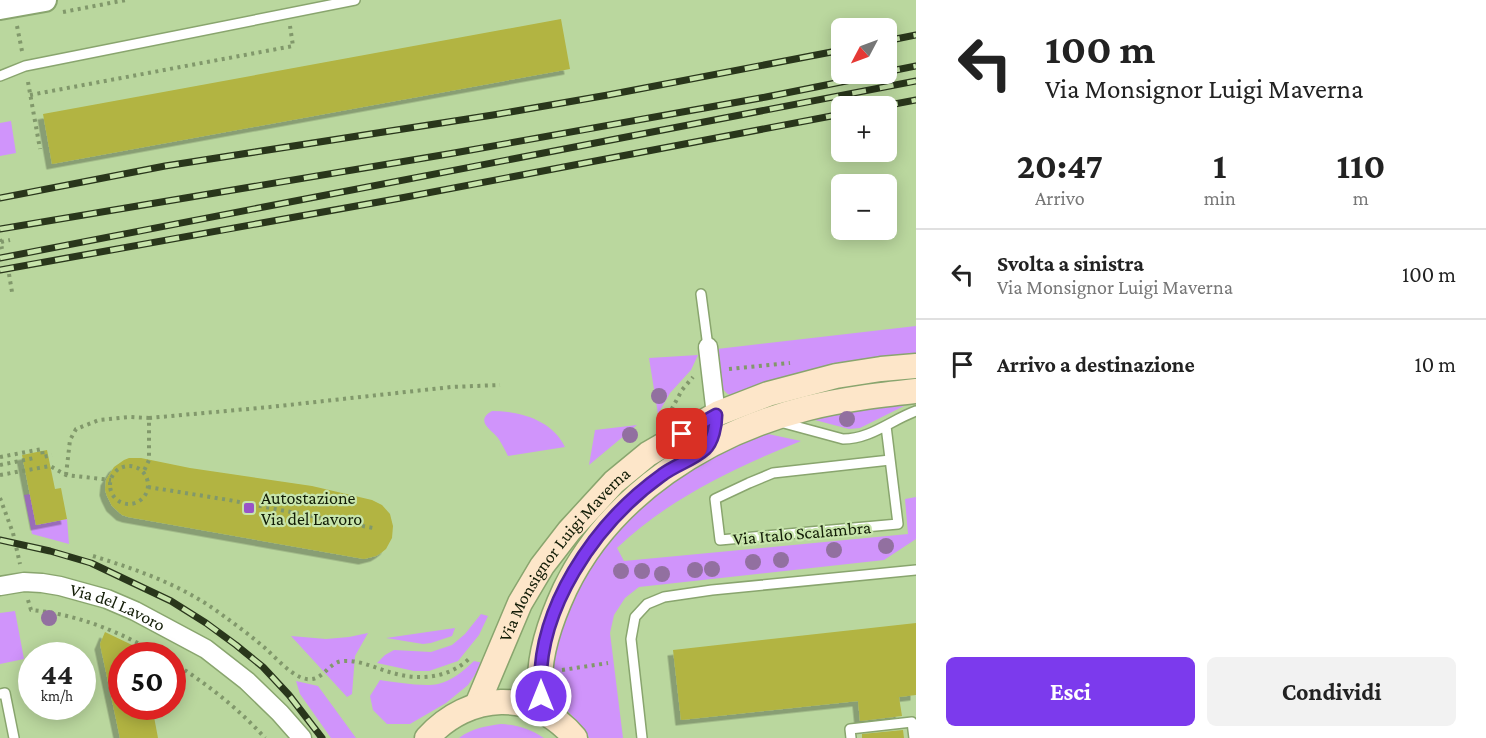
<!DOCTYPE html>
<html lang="it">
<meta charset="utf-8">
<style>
body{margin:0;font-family:"Crimson Pro",serif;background:#f2f2f2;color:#222;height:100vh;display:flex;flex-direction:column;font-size:22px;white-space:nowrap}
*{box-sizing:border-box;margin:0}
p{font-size:20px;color:#767676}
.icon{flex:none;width:33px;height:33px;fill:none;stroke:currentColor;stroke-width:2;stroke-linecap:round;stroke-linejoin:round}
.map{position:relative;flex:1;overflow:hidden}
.drawer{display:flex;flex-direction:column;background:#fff;width:570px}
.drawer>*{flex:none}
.banner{background:#fff;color:#222;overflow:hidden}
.needle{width:39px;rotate:229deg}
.fabs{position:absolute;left:831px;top:18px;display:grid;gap:12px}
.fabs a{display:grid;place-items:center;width:66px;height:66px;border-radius:9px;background:#fff;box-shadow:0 3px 15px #0003;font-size:30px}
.speed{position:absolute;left:18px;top:642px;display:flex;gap:12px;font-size:30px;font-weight:700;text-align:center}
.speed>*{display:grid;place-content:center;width:78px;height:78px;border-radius:50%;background:#fff;box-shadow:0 3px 15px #0003;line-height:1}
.speed small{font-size:15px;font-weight:400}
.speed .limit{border:9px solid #d22;background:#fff;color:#111}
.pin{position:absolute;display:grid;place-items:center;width:51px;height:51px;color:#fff;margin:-26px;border-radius:12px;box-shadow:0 3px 9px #0006}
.me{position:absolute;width:66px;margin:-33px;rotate:0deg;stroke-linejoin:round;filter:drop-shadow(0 0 4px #0008)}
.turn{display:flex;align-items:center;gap:21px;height:126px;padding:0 30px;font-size:27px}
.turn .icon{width:78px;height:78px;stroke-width:2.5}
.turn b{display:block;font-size:42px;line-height:51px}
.eta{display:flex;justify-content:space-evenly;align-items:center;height:102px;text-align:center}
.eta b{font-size:36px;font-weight:700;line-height:42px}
.button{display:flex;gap:12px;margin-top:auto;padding:12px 30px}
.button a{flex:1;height:69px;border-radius:9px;background:#7c3aed;color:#fff;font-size:24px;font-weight:700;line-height:69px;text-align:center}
.button a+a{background:#f2f2f2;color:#222}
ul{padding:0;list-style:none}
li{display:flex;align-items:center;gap:18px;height:90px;padding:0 30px;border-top:2px solid #e0e0e0}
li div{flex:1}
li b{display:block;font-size:22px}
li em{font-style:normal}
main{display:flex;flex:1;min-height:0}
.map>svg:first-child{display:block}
.green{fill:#d094fb}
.building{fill:#b2b442;filter:url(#shadow)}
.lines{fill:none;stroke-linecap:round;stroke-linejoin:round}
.service-casing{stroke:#89a56e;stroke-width:12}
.minor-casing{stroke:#89a56e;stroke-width:21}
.tertiary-casing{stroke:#89a56e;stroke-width:26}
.secondary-casing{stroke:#89a56e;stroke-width:27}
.path{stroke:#81986b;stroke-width:4;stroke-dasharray:3 4.5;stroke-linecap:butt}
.service{stroke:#fff;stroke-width:9}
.minor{stroke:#fff;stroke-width:18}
.tertiary{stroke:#fff;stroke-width:22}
.secondary{stroke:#fde6c9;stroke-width:24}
.rail-casing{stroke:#29361b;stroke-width:7}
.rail{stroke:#c7e4ab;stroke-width:4.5;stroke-dasharray:14;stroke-linecap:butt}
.tree{fill:#9270a0}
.route-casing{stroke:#51269a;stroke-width:15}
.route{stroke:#7c3aed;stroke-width:10}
.poi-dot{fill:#9953c7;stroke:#c7e4ab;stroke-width:2}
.labels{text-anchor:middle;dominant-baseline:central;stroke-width:4.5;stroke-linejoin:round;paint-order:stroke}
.poi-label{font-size:18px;fill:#121c06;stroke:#c7e4ab;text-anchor:start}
.street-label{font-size:18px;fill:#121c06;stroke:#c7e4ab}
</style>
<main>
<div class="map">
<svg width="916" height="738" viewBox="0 0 916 738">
<defs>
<filter id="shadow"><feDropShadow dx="-5.5" dy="5.5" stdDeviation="0" flood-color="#0004"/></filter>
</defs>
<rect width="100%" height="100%" fill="#bad79e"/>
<path class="green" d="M11,121L16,153L0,156V123Z
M916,326V360L740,396C737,396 733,396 730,395C716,389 718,362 717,349Z
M698,355L691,370L670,393L658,414L649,358Z
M912,402L860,428L849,429L811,419L833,414Z
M492,411C520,411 552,420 565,447L508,456C505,450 502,444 498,438C492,430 474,421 492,411Z
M637,425L589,465L595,430Z
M768,434L801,441C736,467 668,499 617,548L624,561L908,534L905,499L916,497V539L884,560L639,587L625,598L614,615L610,633L623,738H589L584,728L558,701L552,665L558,624L593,558L626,520L680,474L746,440Z
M30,494L36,525L67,519L69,544L32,534L24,495Z
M15,611L24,659L0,664V613Z
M481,614L488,616L479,635L458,661L429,671H414L377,663L385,655L394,650L431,652L452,645L465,634Z
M455,628L452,636L431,643L423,644L386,638Z
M368,633L355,656L352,694L347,697L291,636L326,639L349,637Z
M474,661L483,663L468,685L446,703L410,724H387L373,710L370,696L380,680C394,682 424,687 438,684C452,681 463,671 474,661Z
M296,681L318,686L356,738H331L300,694Z
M501,724C518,725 530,729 544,738H459C472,728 486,726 501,724Z"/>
<path class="building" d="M561,19L570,69L52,164L43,114Z
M47,450L55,489L61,488L67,519L36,525L22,455Z
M129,458H141L190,468L312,486L372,500L382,505L390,514L393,526L392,538L386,549L381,553L376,556L364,559L128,517L122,515L112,506L107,496L105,490L106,480L114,467L124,460Z
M916,623V695L899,697L902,716L860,721L858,701L681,720L673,650Z
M105,632L155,656H122V706H119H152L158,738H120L100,644Z
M903,730L904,738H862V734Z"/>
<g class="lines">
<g class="service-casing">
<path id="service" d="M0,76L25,66L355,0
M701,294L708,347
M780,422L843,439C871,439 891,420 916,411
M886,426L898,524L720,540L715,499L749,483L773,473L890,460
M0,694L5,693L14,738
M642,738L631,639L635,617L647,604L664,597L712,590L916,570
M851,738L850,729L912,722L914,738"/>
</g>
<g class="minor-casing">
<g id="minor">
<path d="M708,347L716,415"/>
<path id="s1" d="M0,586L24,582L42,583L60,586L107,599L135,611L206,649L247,681L280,713L302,738"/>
</g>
</g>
<g class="tertiary-casing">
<path id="tertiary" d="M0,8L45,0"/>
</g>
<g class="secondary-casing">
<g id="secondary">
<path id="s2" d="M477,705L520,603L542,566L569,531L614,482L648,454L719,413L768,394L836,376L881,369L916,366"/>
<path d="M543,712C542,702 540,691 540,680C540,649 552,617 565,589C611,494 708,433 808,408C844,399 880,395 916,391"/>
<path d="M427,738C469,692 533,688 575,738"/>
</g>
</g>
<path class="path" d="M63,12L126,0
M17,26L22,51
M28,82L40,149
M30,95L293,46L290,26
M0,239L2,249
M1,242L10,240
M9,274L12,292
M729,369L790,363
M668,416L682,390L693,377
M149,418L270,407L451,387L500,385
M0,457L42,449L43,457L52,455
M0,465L34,458
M110 485a19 19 0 1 1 38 0a19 19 0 1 1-38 0Z
M0,475L50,466L66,475L111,480
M66,475L70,440L76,429L99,420L130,417L149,418V460L143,473
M148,487L229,500L373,528
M0,498L13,533L20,564
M93,556C138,570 182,585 221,614C236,625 251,636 265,648C276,658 287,671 300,677C323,687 326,661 344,661C361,660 377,669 393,673C420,681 449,678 470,658
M28,600L31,610C77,614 121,632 161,656
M172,662C206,683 239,709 265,738
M562,670L608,663"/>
<use href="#service" class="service"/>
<use href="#minor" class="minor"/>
<use href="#tertiary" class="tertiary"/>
<use href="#secondary" class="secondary"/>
<g class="rail-casing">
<path id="rail" d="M886,41L916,35
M886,72L916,66
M884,106L916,100
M0,198L165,166L493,115L608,95L842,50
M0,229L454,153L766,97L881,74
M0,258L916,81
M0,270L401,198L842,114
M0,540L50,551L91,563L171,601L206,623L236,645L263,667L289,695L322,738"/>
</g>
<use href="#rail" class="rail"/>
</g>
<g class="tree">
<circle cx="659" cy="396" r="8"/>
<circle cx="847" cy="419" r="8"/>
<circle cx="630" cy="435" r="8"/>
<circle cx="886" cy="546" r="8"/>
<circle cx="834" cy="550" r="8"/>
<circle cx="781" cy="560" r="8"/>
<circle cx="753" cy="562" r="8"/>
<circle cx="712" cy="569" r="8"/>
<circle cx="695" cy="570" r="8"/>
<circle cx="621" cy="571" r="8"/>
<circle cx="642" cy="571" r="8"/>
<circle cx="662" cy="574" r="8"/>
<circle cx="49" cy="618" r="8"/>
</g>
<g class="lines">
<g class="route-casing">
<path id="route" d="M541,696C534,611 595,523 662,475C675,465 693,460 705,449C713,442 716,425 716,415L682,434"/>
</g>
<use href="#route" class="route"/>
</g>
<rect class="poi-dot" x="243" y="502" width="12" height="12" rx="3"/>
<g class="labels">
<g class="poi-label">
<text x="261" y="498">Autostazione<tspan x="261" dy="21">Via del Lavoro</tspan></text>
</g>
<g class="street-label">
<text transform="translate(802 533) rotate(-5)">Via Italo Scalambra</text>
<text stroke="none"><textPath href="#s2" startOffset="176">Via Monsignor Luigi Maverna</textPath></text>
<text stroke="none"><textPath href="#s1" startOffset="122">Via del Lavoro</textPath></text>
</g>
</g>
</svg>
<div class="fabs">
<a><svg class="needle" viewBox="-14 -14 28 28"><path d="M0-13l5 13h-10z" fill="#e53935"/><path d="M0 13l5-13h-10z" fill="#767676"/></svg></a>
<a>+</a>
<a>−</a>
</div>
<div class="speed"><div>44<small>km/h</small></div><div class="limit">50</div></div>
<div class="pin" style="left:682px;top:434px;background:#d93025"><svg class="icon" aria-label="arrive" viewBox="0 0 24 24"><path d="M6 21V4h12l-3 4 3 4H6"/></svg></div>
<svg class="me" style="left:541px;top:696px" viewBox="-20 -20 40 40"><circle r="17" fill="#7c3aed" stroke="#fff" stroke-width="3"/><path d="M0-11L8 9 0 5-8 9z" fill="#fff"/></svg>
</div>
<section class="drawer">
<div class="banner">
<div class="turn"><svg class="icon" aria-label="left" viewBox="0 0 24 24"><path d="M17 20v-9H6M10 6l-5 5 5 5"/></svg><div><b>100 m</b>Via Monsignor Luigi Maverna</div></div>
</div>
<div class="eta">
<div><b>20:47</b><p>Arrivo</p></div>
<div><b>1</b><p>min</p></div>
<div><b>110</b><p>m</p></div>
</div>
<ul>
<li><svg class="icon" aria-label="left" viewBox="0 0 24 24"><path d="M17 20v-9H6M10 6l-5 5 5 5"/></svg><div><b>Svolta a sinistra</b><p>Via Monsignor Luigi Maverna</p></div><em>100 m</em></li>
<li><svg class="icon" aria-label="arrive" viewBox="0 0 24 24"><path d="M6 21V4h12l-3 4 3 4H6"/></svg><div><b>Arrivo a destinazione</b></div><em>10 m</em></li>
</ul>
<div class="button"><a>Esci</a><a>Condividi</a></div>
</section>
</main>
